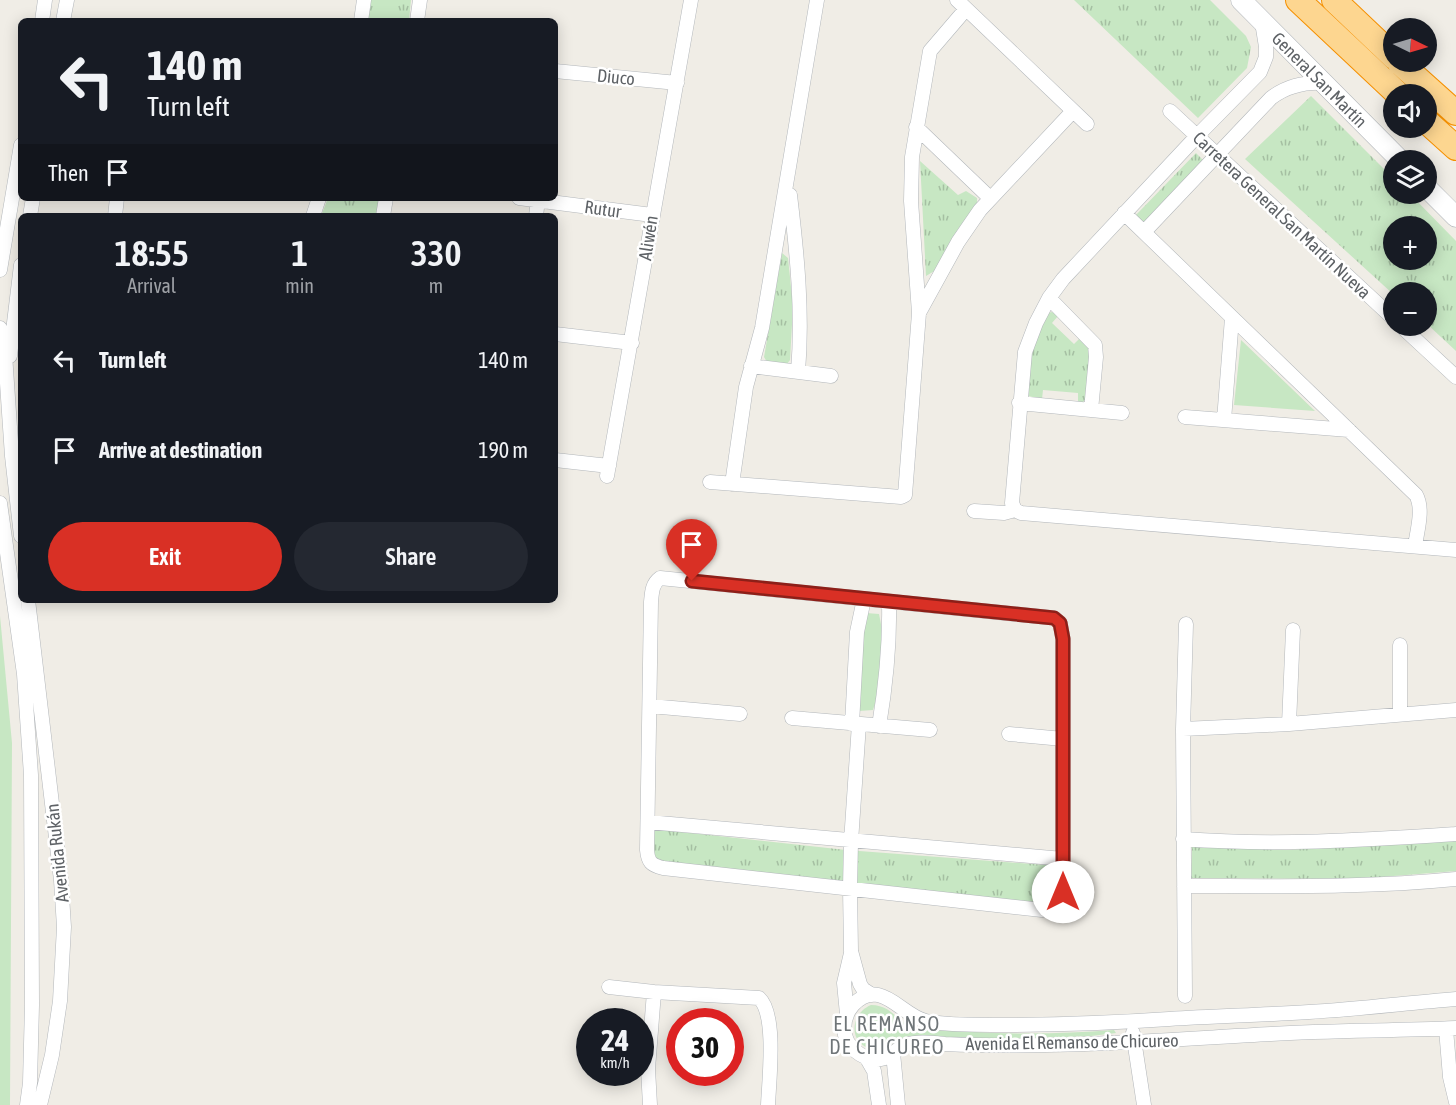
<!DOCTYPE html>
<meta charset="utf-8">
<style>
body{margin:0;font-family:"Asap Condensed",sans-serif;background:#242831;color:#f1f3f6;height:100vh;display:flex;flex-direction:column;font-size:22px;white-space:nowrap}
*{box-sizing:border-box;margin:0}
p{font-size:20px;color:#9ea1a6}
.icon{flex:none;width:33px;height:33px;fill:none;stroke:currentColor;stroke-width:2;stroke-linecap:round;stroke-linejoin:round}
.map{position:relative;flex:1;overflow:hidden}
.side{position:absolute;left:18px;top:213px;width:540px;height:390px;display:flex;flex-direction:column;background:#171b24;border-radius:9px;box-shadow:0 3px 15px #0003}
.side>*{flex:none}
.top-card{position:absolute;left:18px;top:18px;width:540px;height:183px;border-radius:9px;box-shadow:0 3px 15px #0003;background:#171b24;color:#f1f3f6;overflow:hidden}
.needle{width:39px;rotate:95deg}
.controls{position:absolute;left:1383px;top:18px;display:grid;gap:12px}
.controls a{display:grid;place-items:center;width:54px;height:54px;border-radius:50%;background:#171b24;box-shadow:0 3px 15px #0003;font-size:30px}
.speed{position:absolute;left:576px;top:1008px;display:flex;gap:12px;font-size:30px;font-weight:700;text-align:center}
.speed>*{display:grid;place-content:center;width:78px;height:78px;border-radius:50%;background:#171b24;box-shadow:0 3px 15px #0003;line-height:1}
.speed small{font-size:15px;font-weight:400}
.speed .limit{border:9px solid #d22;background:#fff;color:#111}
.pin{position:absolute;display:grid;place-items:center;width:51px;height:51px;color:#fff;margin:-62px -26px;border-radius:50% 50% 50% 0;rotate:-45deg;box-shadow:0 0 6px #0007}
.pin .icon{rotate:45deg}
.me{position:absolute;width:66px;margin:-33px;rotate:0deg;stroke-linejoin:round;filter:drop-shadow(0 0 4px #0008)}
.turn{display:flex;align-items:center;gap:21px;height:126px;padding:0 30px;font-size:27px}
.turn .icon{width:78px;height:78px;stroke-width:2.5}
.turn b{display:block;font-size:42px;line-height:51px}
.then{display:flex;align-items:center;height:57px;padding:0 30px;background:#0003;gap:12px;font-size:22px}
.eta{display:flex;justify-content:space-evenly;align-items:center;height:102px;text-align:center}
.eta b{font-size:36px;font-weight:600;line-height:42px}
.primary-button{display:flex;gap:12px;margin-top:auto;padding:12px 30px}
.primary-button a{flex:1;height:69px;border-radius:36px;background:#d93025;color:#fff;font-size:24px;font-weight:600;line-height:69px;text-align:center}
.primary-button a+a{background:#242831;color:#f1f3f6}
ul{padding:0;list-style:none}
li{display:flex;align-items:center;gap:18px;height:90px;padding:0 30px}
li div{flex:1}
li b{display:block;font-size:22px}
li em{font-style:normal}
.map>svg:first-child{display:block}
.grass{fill:#c7e7c3}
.park{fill:url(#park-tufts);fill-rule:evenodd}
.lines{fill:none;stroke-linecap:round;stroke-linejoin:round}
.street-casing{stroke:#b3b7bb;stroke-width:15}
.secondary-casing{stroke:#b2b6bb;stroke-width:21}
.highway-casing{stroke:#f59001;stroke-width:26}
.street{stroke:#fff;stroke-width:14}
.secondary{stroke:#fff;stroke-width:20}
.highway{stroke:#fdd690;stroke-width:24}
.route-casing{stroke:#8d1f18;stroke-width:15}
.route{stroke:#d93025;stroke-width:10}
.labels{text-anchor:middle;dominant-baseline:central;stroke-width:5;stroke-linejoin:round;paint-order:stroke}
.street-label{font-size:18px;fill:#5e6266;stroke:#fff}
.neighbourhood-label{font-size:20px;letter-spacing:1.5px;fill:#6f7578;stroke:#fff}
</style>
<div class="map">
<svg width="1456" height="1105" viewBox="0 0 1456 1105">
<defs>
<pattern id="park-tufts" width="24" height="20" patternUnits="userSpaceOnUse" patternTransform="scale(1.5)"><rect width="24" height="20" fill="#c7e7c3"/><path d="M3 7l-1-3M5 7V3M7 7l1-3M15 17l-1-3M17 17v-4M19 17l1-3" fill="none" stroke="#a5bfa2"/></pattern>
</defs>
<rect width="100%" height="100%" fill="#f0ede6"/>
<path class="grass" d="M1241,340L1315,411L1234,405Z
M866,613L879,614C887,651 885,674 873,710L859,711L863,630Z
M0,616L12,743L10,1105H0Z
M871,1005C893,1005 896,1023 915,1028C930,1031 947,1030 961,1031C1012,1035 1063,1034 1114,1030L1116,1033L1091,1036L1020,1039L909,1036C896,1038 887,1050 874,1049C848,1046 849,1014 871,1005Z"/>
<path class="park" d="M370,0H411L409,21H367Z
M1074,0H1210L1246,36L1251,47L1247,68L1198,118Z
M1311,96L1393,178L1394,194H1410L1456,241V351L1427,324L1426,292L1393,294L1245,159ZM1426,226V260H1394V226Z
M1196,153L1205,162L1144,225L1135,216Z
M920,161L958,195L966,191L977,198V204L958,229L936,270L926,276Z
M328,198H386L383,216H321Z
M782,253L788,258L793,306L790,360L787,364L767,362L764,357Z
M1052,312L1058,316L1052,323L1074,344L1080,338L1088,346L1090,352L1087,398L1083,402H1078V393L1043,390L1042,399L1028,396C1030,366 1031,338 1048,313Z
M654,829L846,850L1059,866L1057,895L1047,904L656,862L651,850Z
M1456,840V871L1356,879L1191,878L1192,847L1287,850Z"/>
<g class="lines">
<g class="street-casing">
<path id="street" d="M957,0L1087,124
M42,21L45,0
M63,21L67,0
M361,21L364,0
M417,21L420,0
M555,71L677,83
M1170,111L1394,319
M916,127L990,198
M790,195C797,253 803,313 798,372
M519,198L652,215
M1124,213L1416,495C1424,509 1417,531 1415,546
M30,216L33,198
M115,216L117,198
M313,216L319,198
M383,216L386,198
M536,216L538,200
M1144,232L1271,98C1287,86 1304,82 1324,83
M0,270L21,145
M1049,298L1095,345L1096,357L1091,410
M919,313L958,242L980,210L1073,111
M1401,326L1456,377
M0,328L5,354L12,456L21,536
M555,334L632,343
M10,356L21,265
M751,366L831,376
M1019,403L1122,413
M1185,417L1349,430
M1224,420L1232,318
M555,460L609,466
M607,476L691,0
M710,482L901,497L905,495L919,313L911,201L912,157L930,51L966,9
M732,484L746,387L762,328L817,0
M0,503L24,674L31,775L32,1005L30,1083L27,1105
M1015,510L1012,503L1025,352L1036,323L1049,298L1063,279L1197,136L1260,72L1266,57V47L1262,22
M974,511L1004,513L1015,510L1021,513L1456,550
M660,578L1054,618L1060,623L1063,639V892C1060,903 1053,909 1042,910L663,868C651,865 648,862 647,850L651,602C652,592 652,584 660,578Z
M28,600L61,880L64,927L60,1001L52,1055L40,1105
M650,706L740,714
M1400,714V645
M792,718L930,730
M852,724L857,632L864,599
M859,724L851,842L850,888L851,951L860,984L863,989L872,995
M1289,724L1293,630
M879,726C886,684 890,644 889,602
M1183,729L1289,724L1456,710
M1009,734L1063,739
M648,822L1063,859
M1183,839C1275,846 1364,840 1456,834
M1184,886C1275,886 1366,888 1456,879
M609,987L654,992L759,998C777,1014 769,1081 768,1105
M1185,996L1183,729L1186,624
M1456,999C1407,1003 1358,1009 1309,1012C1263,1015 1216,1016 1169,1019C1111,1023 1054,1025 996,1025C973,1024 949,1026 926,1021C901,1016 881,976 853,1005C846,1013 843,1024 845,1035C849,1051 868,1063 885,1058C893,1055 898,1047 906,1045C918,1041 932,1043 945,1044C1053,1049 1162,1040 1271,1034C1332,1030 1394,1031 1456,1028
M847,1014L844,983L851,953
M1446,1029L1450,1077L1456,1102
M1133,1033L1144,1105
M893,1053L898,1105
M866,1057L874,1071L879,1105
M650,1105L648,1069L654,992"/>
</g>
<g class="secondary-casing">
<g id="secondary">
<path id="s1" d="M1241,0L1400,160"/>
<path d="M1426,187L1456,217"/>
</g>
</g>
<g class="highway-casing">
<path id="highway" d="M1298,0L1398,94
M1334,0L1394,57
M1399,62L1456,113
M1426,121L1456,148"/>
</g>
<use href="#street" class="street"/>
<use href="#secondary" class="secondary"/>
<use href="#highway" class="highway"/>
</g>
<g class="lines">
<g class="route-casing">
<path id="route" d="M692,581L1054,618L1060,623L1063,639V892"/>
</g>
<use href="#route" class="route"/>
</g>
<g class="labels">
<g class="street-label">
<text transform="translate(616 77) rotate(6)">Diuco</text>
<text stroke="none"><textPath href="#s1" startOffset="112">General San Martín</textPath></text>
<text transform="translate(603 209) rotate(8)">Rutur</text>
<text transform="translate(1282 215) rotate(43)">Carretera General San Martín Nueva</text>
<text transform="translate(648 238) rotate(-81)">Aliwén</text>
<text transform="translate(57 853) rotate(-96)">Avenida Rukán</text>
<text transform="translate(1072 1042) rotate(-1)">Avenida El Remanso de Chicureo</text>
</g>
<g class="neighbourhood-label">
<text x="887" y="1023">EL REMANSO<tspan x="887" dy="23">DE CHICUREO</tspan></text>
</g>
</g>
</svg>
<div class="controls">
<a><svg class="needle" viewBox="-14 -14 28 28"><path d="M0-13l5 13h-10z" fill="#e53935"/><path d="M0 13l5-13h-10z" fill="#9ea1a6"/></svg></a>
<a><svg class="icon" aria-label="sound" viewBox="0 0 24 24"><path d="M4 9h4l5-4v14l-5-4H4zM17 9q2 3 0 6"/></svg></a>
<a><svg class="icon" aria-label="layers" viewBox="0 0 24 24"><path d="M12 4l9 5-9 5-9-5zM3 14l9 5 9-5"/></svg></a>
<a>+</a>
<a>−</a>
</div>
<div class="speed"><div>24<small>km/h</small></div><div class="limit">30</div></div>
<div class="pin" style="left:692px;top:581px;background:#d93025"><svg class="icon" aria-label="arrive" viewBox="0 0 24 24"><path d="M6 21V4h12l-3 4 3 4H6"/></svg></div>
<svg class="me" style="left:1063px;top:892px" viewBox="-20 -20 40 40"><circle r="19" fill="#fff"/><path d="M0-13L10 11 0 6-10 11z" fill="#d93025"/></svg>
<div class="top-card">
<div class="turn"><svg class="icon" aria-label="left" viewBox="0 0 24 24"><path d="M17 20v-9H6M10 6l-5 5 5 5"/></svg><div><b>140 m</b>Turn left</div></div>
<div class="then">Then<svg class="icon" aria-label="arrive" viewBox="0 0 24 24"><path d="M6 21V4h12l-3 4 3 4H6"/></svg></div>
</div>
<section class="side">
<div class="eta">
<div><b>18:55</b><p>Arrival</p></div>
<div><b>1</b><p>min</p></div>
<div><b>330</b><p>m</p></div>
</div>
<ul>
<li><svg class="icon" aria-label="left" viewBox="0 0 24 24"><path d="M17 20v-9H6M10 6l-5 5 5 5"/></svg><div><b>Turn left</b></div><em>140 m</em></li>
<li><svg class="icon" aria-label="arrive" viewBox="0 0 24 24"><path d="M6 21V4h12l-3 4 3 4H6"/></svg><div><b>Arrive at destination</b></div><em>190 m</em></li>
</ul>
<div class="primary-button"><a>Exit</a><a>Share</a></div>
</section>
</div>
